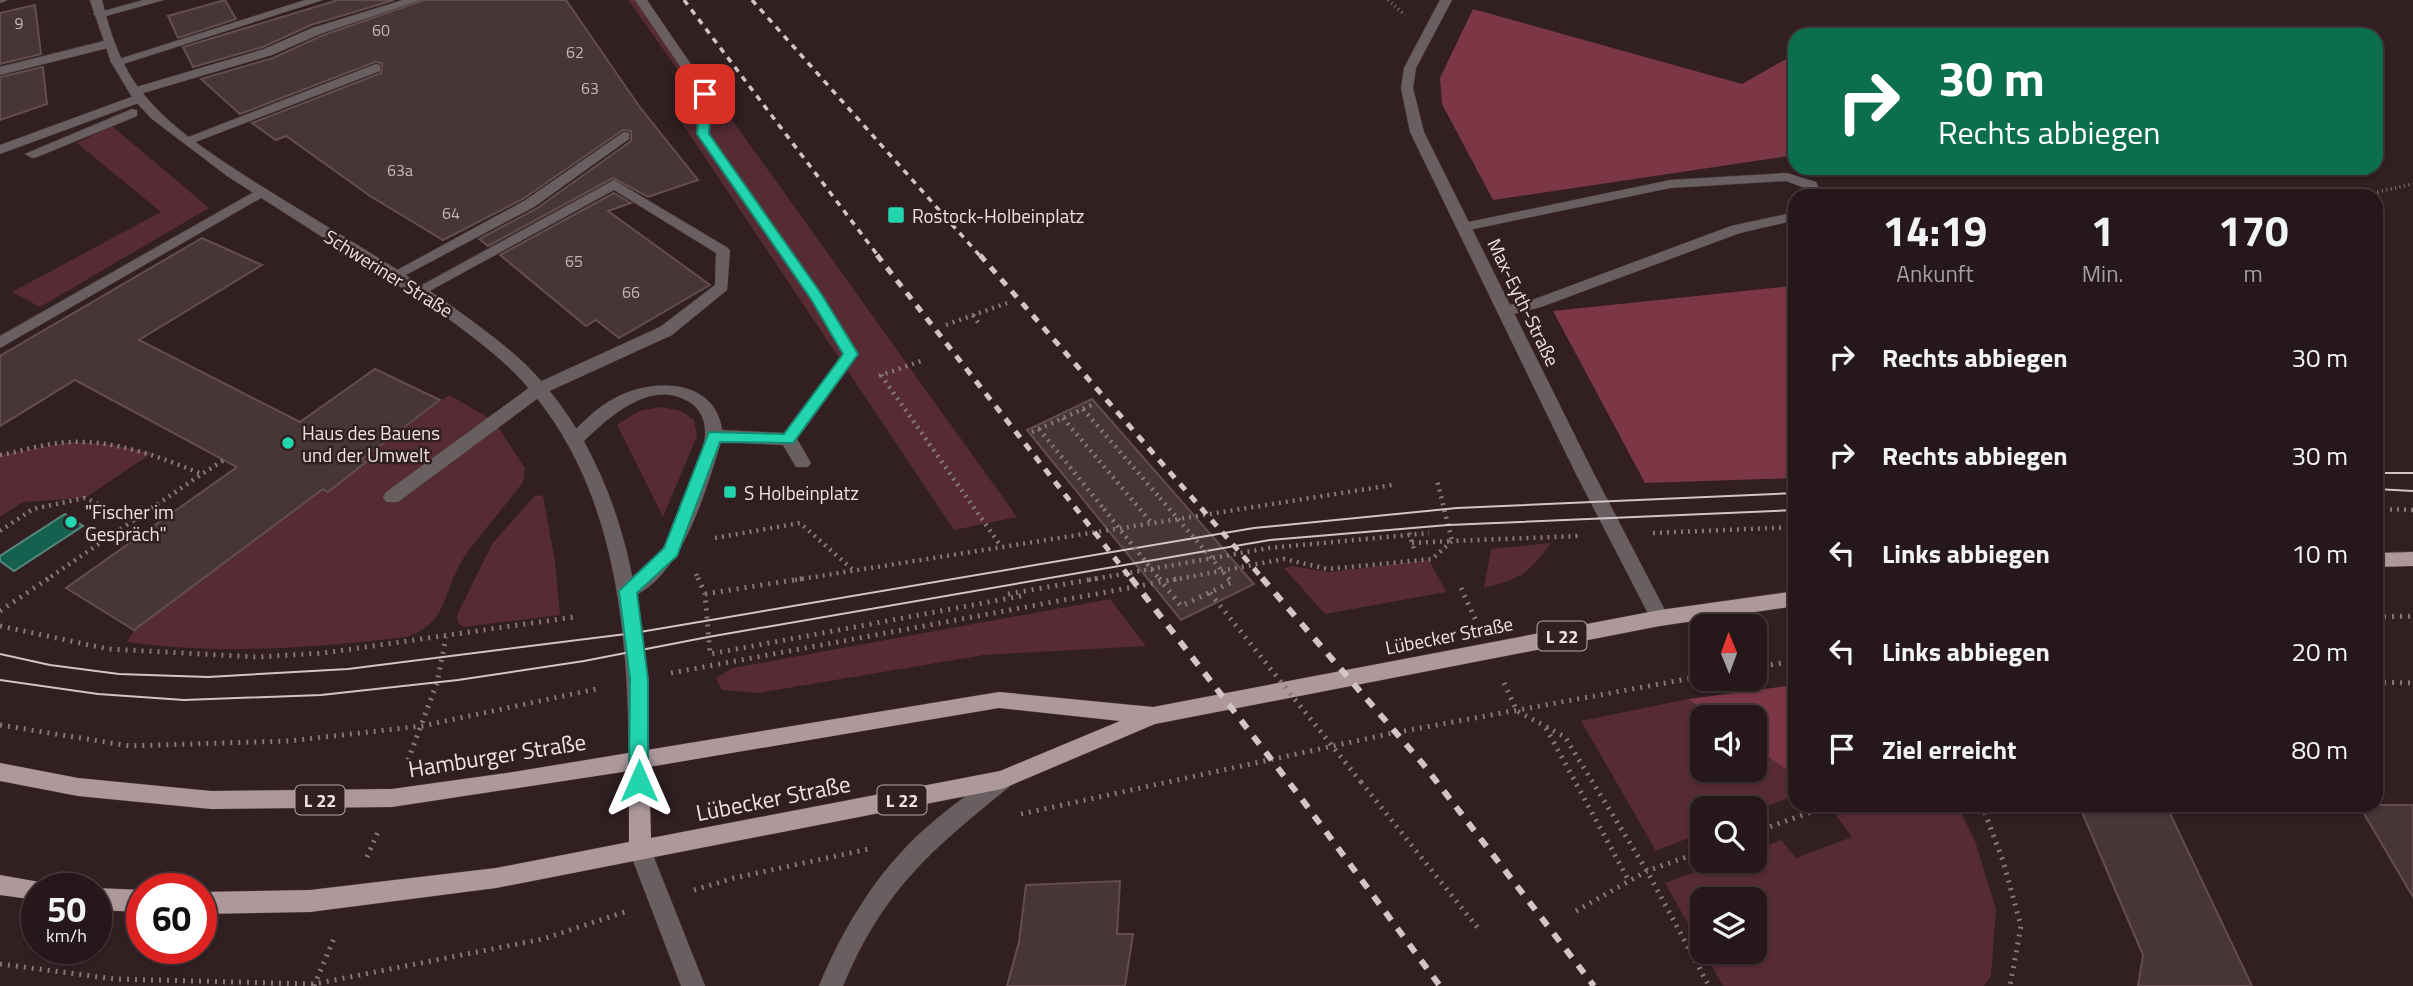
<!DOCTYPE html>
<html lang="de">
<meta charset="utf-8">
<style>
body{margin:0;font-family:"Titillium Web",sans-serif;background:#2d2023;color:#f1f3f6;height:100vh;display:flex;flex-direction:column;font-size:26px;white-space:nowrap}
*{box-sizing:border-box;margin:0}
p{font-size:23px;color:#a39fa2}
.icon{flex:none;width:38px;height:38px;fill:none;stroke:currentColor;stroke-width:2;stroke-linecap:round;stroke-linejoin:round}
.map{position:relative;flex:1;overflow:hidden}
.side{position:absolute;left:1788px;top:189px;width:595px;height:623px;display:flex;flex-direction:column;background:#25171a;border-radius:21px;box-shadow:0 2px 5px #0004,0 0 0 2px #423639}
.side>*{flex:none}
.guide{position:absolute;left:1788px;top:28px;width:595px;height:147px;border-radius:21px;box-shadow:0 2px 5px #0004,0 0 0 2px #423639;background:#0b6e4f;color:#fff;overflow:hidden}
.needle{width:46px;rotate:359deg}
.fabs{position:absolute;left:1690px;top:614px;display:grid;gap:14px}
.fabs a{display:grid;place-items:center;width:77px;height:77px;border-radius:14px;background:#25171a;box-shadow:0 2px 5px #0004,0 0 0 2px #423639;font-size:35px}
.speed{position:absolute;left:21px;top:873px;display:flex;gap:14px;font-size:35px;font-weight:700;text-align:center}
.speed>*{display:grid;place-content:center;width:91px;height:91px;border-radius:50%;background:#25171a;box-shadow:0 2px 5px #0004,0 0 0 2px #423639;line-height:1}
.speed small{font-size:18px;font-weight:400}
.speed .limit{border:10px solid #d22;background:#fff;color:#111}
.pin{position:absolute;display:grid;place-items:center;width:60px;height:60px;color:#fff;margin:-30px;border-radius:14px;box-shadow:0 4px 10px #0006}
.me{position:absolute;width:77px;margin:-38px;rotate:0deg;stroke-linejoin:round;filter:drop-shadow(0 0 5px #0008)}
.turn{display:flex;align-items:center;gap:24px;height:147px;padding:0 35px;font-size:32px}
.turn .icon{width:91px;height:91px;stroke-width:2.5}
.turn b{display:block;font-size:49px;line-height:60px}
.eta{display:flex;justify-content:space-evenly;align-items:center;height:119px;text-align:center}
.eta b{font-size:42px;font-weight:700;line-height:49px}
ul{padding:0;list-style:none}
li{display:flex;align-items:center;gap:21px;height:98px;padding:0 35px}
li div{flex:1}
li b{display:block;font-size:26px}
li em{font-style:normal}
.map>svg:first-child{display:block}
.green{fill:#562b34}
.forest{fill:#7b3746}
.water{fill:#16604f;stroke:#57877c;stroke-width:2}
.building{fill:#473538;stroke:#624e51;stroke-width:2}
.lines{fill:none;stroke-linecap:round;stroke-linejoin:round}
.service-casing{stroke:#4b3a3d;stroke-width:1}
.minor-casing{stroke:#4b3a3d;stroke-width:1}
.tertiary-casing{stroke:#4b3a3d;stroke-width:1}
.primary-casing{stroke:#4b3a3d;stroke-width:1}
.path-far2{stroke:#87787a;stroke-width:3.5;stroke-dasharray:1 3.5;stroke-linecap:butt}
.path-far1{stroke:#87787a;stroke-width:4.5;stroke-dasharray:2 5;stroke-linecap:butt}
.path{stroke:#87787a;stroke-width:5;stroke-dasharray:2 6;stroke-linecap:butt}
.service{fill:#695f60;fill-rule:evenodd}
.minor{fill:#695f60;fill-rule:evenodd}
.tertiary{fill:#695f60;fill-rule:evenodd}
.primary{fill:#ad999c;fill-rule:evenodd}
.tram{stroke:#d1c5c7;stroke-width:2}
.rail-far2{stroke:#d1c5c7;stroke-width:3.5;stroke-dasharray:6 6;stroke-linecap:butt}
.rail-far1{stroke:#d1c5c7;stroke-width:5;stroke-dasharray:8 8;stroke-linecap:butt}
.rail{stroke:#d1c5c7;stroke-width:6;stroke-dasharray:10 10;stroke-linecap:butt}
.path-bridge-far1{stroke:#87787a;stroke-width:4.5;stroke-dasharray:2 5;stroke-linecap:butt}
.path-bridge{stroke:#87787a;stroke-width:5;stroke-dasharray:2 6;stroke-linecap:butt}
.route{fill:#23d5af;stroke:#178a72;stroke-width:2}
.poi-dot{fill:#23d5af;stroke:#311f22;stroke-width:2.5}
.labels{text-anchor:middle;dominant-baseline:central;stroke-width:5;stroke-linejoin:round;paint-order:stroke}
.number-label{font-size:16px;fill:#c4b7b9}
.shield{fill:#311f22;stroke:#b5a8aa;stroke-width:2}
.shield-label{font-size:18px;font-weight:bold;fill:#eee2e4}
.poi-label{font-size:19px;fill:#eee2e4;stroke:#311f22;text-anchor:start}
.street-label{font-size:19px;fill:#eee2e4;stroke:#311f22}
.near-street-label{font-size:23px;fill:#eee2e4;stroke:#311f22}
</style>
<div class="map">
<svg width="2413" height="986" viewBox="0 0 2413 986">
<rect width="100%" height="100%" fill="#311f22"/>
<path class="green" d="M628,0H646L1017,517L954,530L682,123L693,91Z
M112,126L209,208L40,307L12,292L161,212L77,143Z
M449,395L494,421L525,468L523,482C505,507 482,531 465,556C443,587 450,623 407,637C313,648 221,655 127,642L134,630L323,489L328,491L366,463L361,460Z
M661,407L681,411L694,420L697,436L663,517L617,425L639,411Z
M70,442L108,444L152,453L85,498L23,502L0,517V455Z
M535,495L543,496L555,561L560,615L463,627L458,623L457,615L492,544Z
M1551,543C1527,575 1522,578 1484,588L1491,549Z
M1429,560L1446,592L1325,614L1284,568L1292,566L1329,572Z
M1110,599L1146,646L984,655L757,693L722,690L716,678L733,668Z
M1688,699L1714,717L1703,718V770H1755V747L1795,776V795L1755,811V808H1703V832L1656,851L1581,721Z
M1868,805H1957L1975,841L1996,909L1991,976L1984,986H1723L1704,952H1755V900H1703V950L1665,883L1725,861H1755V850L1781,840L1796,858L1852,837L1836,815Z"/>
<path class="forest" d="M1473,9L1742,84L1795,54V155L1493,200L1442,104L1440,78Z
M1795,281V478L1645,483L1553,311L1793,286Z
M1795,685V776L1755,747V718L1714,717L1688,699Z"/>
<path class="water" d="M65,514L83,526L14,571L0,561V556Z"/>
<path class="building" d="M225,0L236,19L178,38L168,16Z
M338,0H394L311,25L263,47L193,67L183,47Z
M424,0H566L639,106L698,180L648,197L613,178L488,246L479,239L536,209L631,141V131L623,130L523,199L443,240L370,196L286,136L276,140L252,123L381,73L382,63L375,62L240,114L201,79L273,58L321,36Z
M35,5L41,54L0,64V13Z
M43,67L47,104L0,120V77Z
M614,193L631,203L608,211L710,285L619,338L596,320L586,326L500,255Z
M202,238L262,265L139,340L300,422L375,369L440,400L361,460L366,462L328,492L323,489L134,630L66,588L237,467L75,380L0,426V356Z
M1092,399L1254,584L1181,620L1027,430Z
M2079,805H2166L2252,986H2138L2143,955Z
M2359,805H2413V897Z
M1120,881L1117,934H1133L1125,986H1007L1019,942L1026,885Z"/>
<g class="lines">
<g class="service-casing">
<path id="service" d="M0,0H7L1,3Z
M143,0H164L99,18L93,14Z
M305,0H323L120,65L116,66L110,62Z
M403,0H421L320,34L272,55L140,94L145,98L144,101L0,154V145L134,96L129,92L130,89L264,49L312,28Z
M635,0H647L711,94L710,134L822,295L859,354L797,439L811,463L808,467H796L783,445L721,442C706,490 681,581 628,598L621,596L619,591L621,586C635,574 651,565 661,550C674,535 704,456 705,436C706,423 702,411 691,403C651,376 606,419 580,445H568L566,441L568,437C582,423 597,407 615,398C652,378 715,378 722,430L784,433L843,354L811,300L696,134L699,94Z
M108,40L114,44L112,47L0,75V67Z
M376,64L380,65V71L193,143L188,144L181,140Z
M132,109L137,110V116L37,157L32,158L25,154Z
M624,132L629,133V139L534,207L400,278H390L388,275L524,201Z
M1787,173L1816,182L1823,196H1809L1805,188L1786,181L1670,188L1464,231L1457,227L1464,223L1670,180Z
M614,180L728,248L730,251L727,290L672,335L545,393L398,502H386L383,497L386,492L533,385L660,327L715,285L716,253L614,190L426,293H416L413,290Z
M261,188L266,189V195L0,348V336Z
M1796,212V220L1740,233L1541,307L1505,316L1497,311L1500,307L1532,300L1731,226Z"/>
</g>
<g class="minor-casing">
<path id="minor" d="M90,0H102C110,33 121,66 142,92C170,128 212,154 250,179C316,221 384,259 449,304C481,328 517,352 543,383C633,488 647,628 649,760L646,766L639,769L632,766L629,760C628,632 617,493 531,391C506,360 470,335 438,311L227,176L152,119L133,99L111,62Z"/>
</g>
<g class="tertiary-casing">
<path id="tertiary" d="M1440,0H1452L1416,68L1413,88L1424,132L1593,472L1669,618L1667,623L1660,626L1653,623L1575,472L1410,132L1401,88L1404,68Z
M1002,771L1009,773L1012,780L1009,787C931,850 883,890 843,986H819C842,931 872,880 915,838C940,814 968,795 995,773Z
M640,840L648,843L651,850L705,986H681L629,850L632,843Z"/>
</g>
<g class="primary-casing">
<path id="primary" d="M2413,552V566L2376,567V553Z
M1796,591V606L1660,626L1155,724L1002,789L496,888L310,912L201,914V892L310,890L496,868L629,842V771L392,807L211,809L78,796L0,781V763L78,778L211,791L392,789L513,772L999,692L1153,707L1660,610ZM999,708L1120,721L1000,771L651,838L649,767Z
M0,875L45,883L48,889H37V900L0,895Z
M96,888L142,890V912L96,910Z"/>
</g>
<path class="path-far2" d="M1388,0L1405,15
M2107,196L2240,189L2357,196
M2360,196L2413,184"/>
<path class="path-far1" d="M973,315L979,324
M946,325L1007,303
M881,375L1000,545
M879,376L921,361
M1083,409L1160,498
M1063,418L1150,521
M1039,429L1104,509
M1032,432L1094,404
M0,455C23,451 46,443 70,442C116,440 160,457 202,474L224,460
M2376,509L2413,510
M134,520L202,474
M0,531L33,509L85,498L134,520L46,580
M1409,533L1415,552
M1653,533L1796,527
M715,538L800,523L852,569
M1412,543L1452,541L1437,480
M696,574L699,580
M795,580L1392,485
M1089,580L1269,548L1429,533
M1173,580L1284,559L1328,569L1432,559L1452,541L1578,536"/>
<path class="path" d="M698,578L705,594L710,654L1021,596
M1461,588L1476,621
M705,594L806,578
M1008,594L1099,578
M0,611L49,578
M2376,617L2413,616
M0,626L108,649L257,657L324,653L574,617
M1755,667L1796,661
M671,673L1182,578
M2376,682L2413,683
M1504,683L1517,711L1565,737L1647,871L1709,986
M0,725L130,746L289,741L422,726L601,688
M1546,728L1629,881
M408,760L437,683L446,637
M1361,782L1481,932
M1982,805L2003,861L2021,926L2010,986
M1021,814L1393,733L1703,676
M1755,832L1831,805
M367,857L378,832
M694,890L734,878L869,849
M1576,911L1647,871L1703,851
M0,964L115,979L314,984L543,939L625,912
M314,986L335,936"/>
<use href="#service" class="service"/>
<use href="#minor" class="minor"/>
<use href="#tertiary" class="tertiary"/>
<use href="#primary" class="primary"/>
<path class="tram" d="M2376,473H2413
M2376,489L2413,491
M0,654L50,665L119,674L208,677L348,669L634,633L1254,528L1457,508L1796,493
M0,680L98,694L184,700L321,695L458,680L584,661L708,637L1270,540L1448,525L1796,510"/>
<path class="rail-far2" d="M684,0L879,257
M752,0L981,257"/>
<path class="rail-far1" d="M877,255L1132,580
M980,255L1264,580"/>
<path class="rail" d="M1131,578L1301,798L1440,986
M1262,578L1423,764L1594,986"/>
<path class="path-bridge-far1" d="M1160,498L1230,580
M1104,509L1160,580"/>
<path class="path-bridge" d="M1159,578L1181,606L1232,582L1228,578
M1210,593L1361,782"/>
</g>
<path class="route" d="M705,90L711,94L709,134L822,295L858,354L793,443L720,442L677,556L637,593L648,679V781L645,787L639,789L632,787L629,781L630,679L619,591L664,548L709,432L784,434L843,354L811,299L697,134L700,94Z"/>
<g class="poi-dot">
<rect x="887" y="206" width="18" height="18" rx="3.5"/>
<circle cx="288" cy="443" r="7"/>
<rect x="723" y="485" width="14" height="14" rx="3.5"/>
<circle cx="71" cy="522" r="7"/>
</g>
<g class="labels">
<g class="number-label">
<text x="19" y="23">9</text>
<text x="381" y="30">60</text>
<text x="575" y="52">62</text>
<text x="590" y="88">63</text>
<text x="400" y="170">63a</text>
<text x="451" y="213">64</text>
<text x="574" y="261">65</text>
<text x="631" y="292">66</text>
</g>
<g class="shield">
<rect x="1537.5" y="621.5" width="49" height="29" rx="5"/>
<rect x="295.5" y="785.5" width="49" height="29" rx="5"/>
<rect x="877.5" y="785.5" width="49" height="29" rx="5"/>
</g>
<g class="shield-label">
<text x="1562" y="636">L 22</text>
<text x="320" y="800">L 22</text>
<text x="902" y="800">L 22</text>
</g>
<g class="poi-label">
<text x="912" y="215">Rostock-Holbeinplatz</text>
<text x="302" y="432">Haus des Bauens<tspan x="302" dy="22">und der Umwelt</tspan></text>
<text x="744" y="492">S Holbeinplatz</text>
<text x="85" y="511">"Fischer im<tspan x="85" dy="22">Gespräch"</tspan></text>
</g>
<g class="street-label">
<text transform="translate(389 273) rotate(32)">Schweriner Straße</text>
<text transform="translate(1524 302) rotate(64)">Max-Eyth-Straße</text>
<text transform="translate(1449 635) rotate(-11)">Lübecker Straße</text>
</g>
<g class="near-street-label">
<text transform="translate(497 755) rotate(-9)">Hamburger Straße</text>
<text transform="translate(773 798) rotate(-11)">Lübecker Straße</text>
</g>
</g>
</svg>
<div class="fabs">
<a><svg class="needle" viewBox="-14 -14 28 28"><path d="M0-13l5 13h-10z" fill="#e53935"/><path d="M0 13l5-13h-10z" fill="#a39fa2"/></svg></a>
<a><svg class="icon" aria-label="sound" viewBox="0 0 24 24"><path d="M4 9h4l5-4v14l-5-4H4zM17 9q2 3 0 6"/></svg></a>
<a><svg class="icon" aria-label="search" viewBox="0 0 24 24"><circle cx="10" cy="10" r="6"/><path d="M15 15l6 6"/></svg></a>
<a><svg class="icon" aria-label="layers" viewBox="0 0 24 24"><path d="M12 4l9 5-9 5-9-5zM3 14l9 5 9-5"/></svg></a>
</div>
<div class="speed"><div>50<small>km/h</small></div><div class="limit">60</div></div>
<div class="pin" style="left:705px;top:94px;background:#d93025"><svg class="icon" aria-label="arrive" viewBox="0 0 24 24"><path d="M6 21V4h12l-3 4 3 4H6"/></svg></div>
<svg class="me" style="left:639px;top:781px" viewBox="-20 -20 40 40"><path d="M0-17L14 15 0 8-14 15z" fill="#23d5af" stroke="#fff" stroke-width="4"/></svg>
<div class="guide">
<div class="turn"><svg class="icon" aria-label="right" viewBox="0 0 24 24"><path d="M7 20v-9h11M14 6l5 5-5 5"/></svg><div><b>30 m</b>Rechts abbiegen</div></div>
</div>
<section class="side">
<div class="eta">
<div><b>14:19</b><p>Ankunft</p></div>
<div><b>1</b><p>Min.</p></div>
<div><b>170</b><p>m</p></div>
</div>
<ul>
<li><svg class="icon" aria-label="right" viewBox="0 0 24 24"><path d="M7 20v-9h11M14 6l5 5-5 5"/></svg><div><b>Rechts abbiegen</b></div><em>30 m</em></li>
<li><svg class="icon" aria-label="right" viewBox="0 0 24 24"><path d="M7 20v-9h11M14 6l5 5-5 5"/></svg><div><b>Rechts abbiegen</b></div><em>30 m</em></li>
<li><svg class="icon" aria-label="left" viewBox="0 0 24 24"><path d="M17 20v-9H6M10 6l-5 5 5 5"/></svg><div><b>Links abbiegen</b></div><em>10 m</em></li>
<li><svg class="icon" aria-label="left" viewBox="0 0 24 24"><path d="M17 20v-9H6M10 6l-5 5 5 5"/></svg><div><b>Links abbiegen</b></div><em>20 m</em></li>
<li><svg class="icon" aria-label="arrive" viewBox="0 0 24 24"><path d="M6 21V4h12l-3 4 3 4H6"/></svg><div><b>Ziel erreicht</b></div><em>80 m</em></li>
</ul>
</section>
</div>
